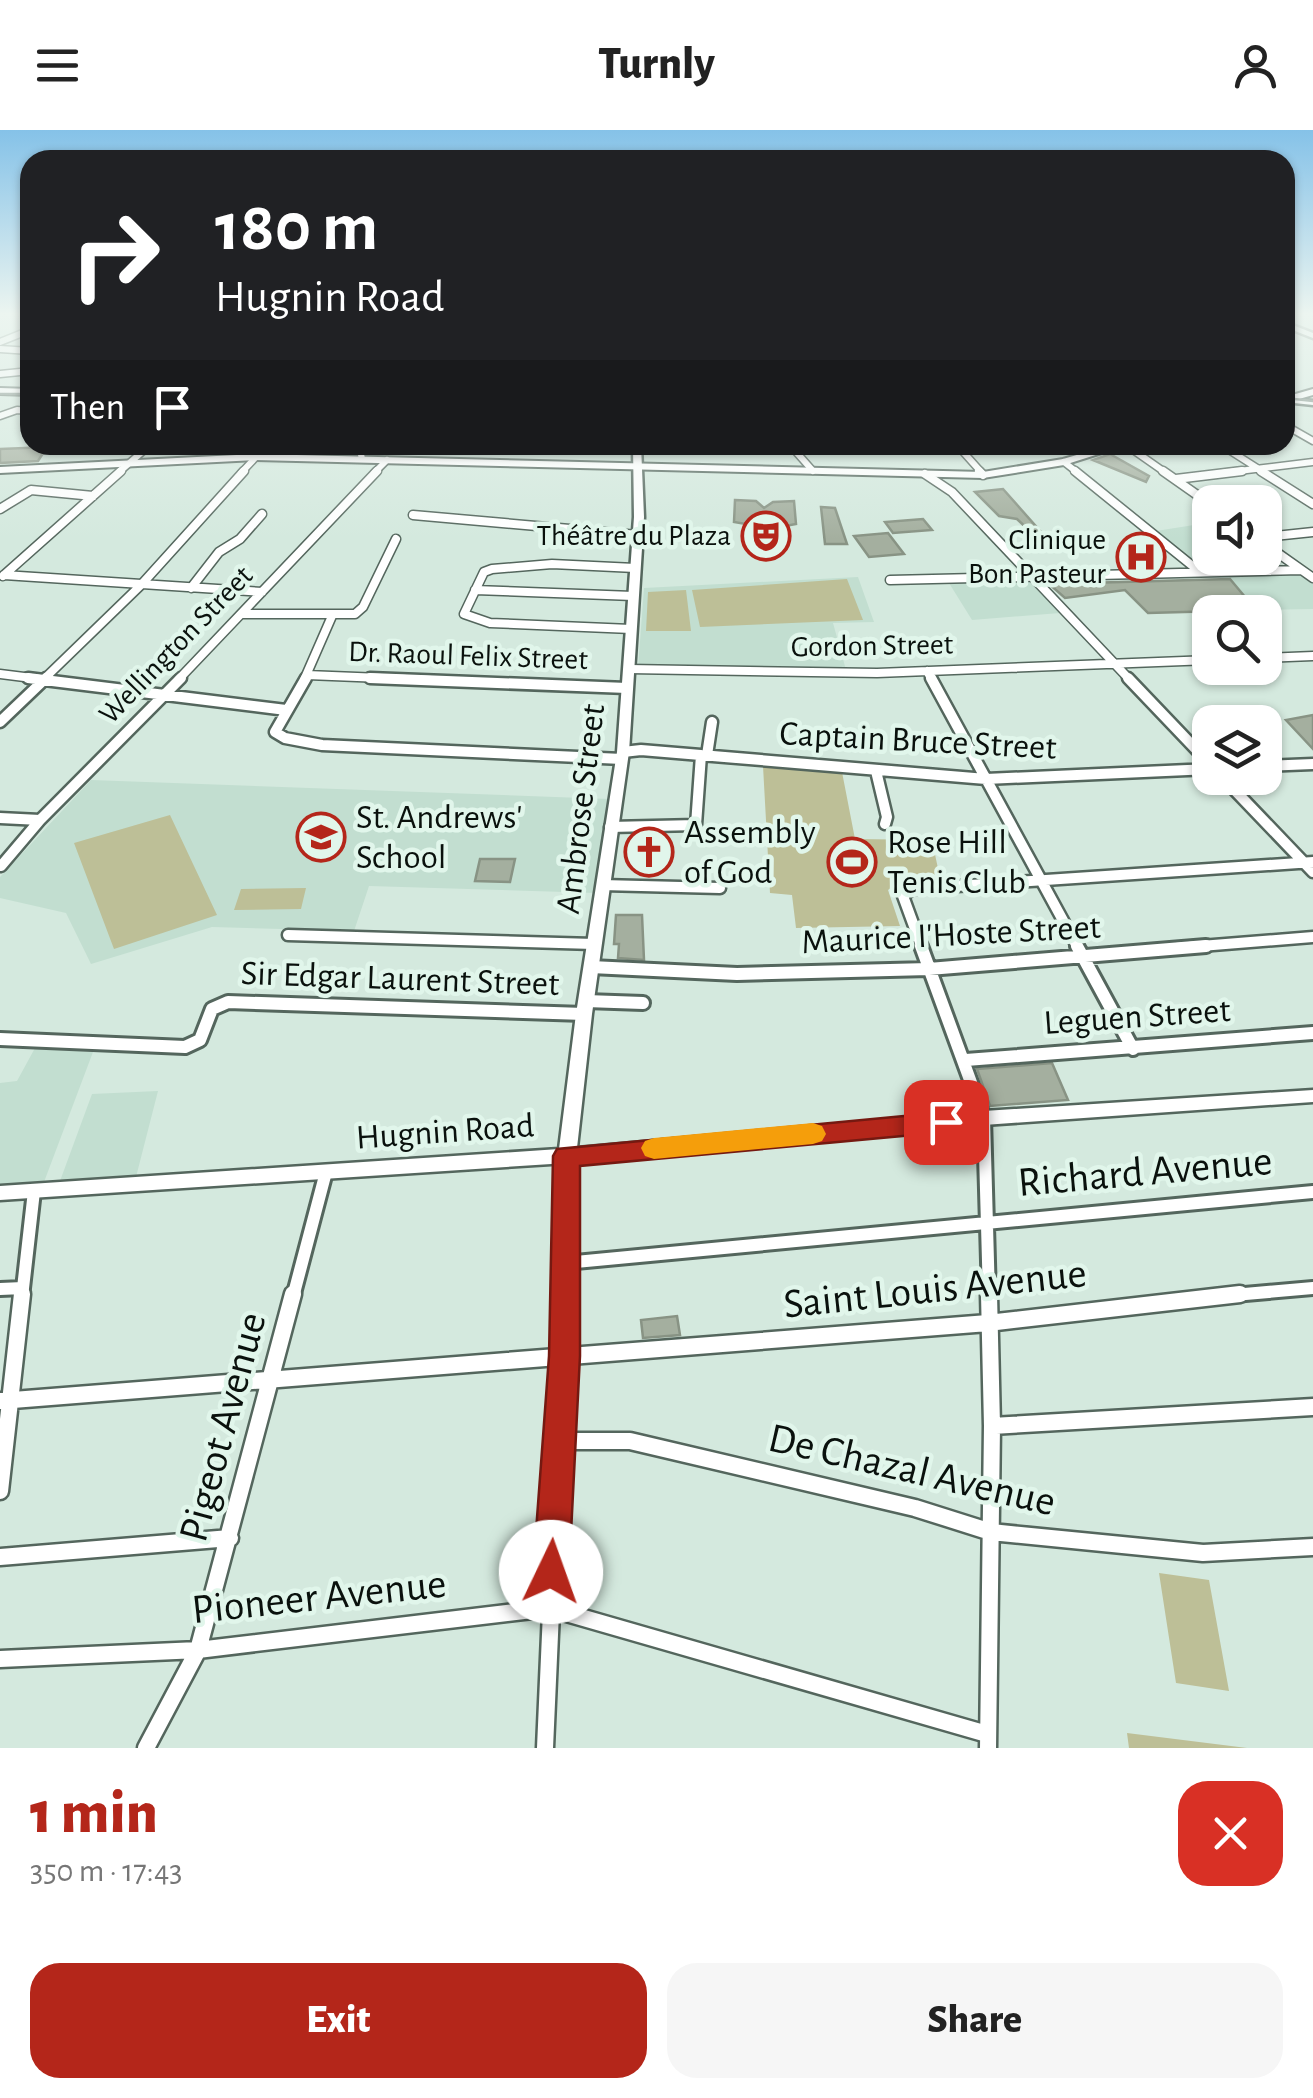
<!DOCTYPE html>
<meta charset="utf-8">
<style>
body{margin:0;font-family:"Alegreya Sans",sans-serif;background:#f6f6f6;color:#222;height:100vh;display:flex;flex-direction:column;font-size:38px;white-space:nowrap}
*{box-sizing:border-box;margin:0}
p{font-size:32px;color:#767676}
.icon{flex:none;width:55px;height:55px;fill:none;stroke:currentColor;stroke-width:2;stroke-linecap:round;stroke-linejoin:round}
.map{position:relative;height:1618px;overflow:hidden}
.drawer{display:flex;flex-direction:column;background:#fff;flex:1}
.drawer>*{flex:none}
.guide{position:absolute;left:20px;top:20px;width:1275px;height:305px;border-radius:30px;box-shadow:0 2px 8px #0004;background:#202124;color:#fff;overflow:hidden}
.buttons{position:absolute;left:1192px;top:355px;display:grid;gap:20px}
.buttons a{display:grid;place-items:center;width:90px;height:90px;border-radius:20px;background:#fff;box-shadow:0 2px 8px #0004;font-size:50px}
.pin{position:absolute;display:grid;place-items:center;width:85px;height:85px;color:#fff;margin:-42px;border-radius:20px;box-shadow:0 5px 15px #0006}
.me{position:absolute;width:110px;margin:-55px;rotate:3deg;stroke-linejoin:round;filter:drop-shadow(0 0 8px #0008)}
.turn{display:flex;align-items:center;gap:35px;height:210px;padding:0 30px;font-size:45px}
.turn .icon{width:130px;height:130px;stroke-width:2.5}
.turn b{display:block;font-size:70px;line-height:85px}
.then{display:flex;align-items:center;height:95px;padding:0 30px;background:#0003;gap:20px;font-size:38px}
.round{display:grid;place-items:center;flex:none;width:105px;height:105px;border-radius:30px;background:#f6f6f6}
.headline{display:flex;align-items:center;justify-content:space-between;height:170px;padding:0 30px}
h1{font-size:60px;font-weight:800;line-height:75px;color:#b4261a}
.cta{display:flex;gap:20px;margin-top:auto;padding:20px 30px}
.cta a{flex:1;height:115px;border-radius:30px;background:#b4261a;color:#fff;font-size:40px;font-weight:800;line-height:115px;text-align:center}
.cta a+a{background:#f6f6f6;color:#222}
header{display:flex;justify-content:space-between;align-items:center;height:130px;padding:0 30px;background:#fff;font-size:45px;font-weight:800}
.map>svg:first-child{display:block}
.built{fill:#c2ded0}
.green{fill:#bdbf97}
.building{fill:#a4af9f;stroke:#889384;stroke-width:2.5}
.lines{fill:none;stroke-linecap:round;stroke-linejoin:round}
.street-far4-casing{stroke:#54665d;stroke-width:9}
.street-far3-casing{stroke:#54665d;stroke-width:11}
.street-far2-casing{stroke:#54665d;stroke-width:15}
.street-far1-casing{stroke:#54665d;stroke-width:18}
.street-casing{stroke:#54665d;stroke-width:21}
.secondary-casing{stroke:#54665d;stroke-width:5}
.primary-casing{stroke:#54665d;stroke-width:4}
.street-far4{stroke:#fff;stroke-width:6}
.street-far3{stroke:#fff;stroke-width:8}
.street-far2{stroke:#fff;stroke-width:10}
.street-far1{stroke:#fff;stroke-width:12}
.street{stroke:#fff;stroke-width:16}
.secondary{fill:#fff;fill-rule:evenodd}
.primary{fill:#fff;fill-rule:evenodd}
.tram{stroke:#73827a;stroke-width:2.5}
.route{fill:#b4261a;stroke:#751911;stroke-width:2.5}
.slow{fill:#f59e0b}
.labels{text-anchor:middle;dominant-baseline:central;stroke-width:9;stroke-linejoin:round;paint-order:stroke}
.far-poi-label{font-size:30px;fill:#0a110d;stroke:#e1f6eb;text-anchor:end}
.far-street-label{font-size:30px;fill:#0a110d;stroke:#e1f6eb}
.street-label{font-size:35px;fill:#0a110d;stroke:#e1f6eb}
.poi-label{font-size:35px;fill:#0a110d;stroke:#e1f6eb;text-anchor:start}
.near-street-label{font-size:42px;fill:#0a110d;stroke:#e1f6eb}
</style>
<header><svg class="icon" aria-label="menu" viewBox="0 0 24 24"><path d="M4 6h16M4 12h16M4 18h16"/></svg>Turnly<svg class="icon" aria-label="person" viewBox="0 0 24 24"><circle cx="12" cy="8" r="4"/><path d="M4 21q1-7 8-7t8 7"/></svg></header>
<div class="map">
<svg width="1313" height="1618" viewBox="0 0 1313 1618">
<rect width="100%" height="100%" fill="#d4e9de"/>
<path class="built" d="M1194,395L1210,408V428H1255H1247L1251,434L1199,438L1156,401Z
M1300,442L1313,451V479L1256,480L1226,443Z
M858,447L874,492L833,493L846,540L638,538L644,458Z
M1030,448L1060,483L972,490L949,453Z
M91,650L609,669L598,763L369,756L354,801L212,797L91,834L66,783L0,768V747Z
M35,918L93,922L44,1052L0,1055V953L17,951Z
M158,961L136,1047L60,1051L92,964Z"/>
<path class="green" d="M847,449L863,490L700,497L692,460Z
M686,460L691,501H646L648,462Z
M763,636L842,642L855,709L932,710L941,753L896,754L888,760L900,796L796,798L792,765L770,763Z
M170,685L217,785L114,819L74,713Z
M306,758L301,779L234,780L241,759Z
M1159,1443L1209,1450L1229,1561L1176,1553Z
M1127,1603L1247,1618H1129Z"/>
<path class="building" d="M47,317L38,331L0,333V319Z
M1110,324L1149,346L1146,352L1093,330Z
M1003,359L1041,402L1036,407L1017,389L999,386L975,362Z
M735,370L756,371L764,378L773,372L794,371L796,394L785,396L786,419L746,418V394L734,392Z
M821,377L835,378L847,414H825Z
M923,389L932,400L893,403L885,392Z
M888,403L904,424L869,427L854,406Z
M1230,449L1256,480L1148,483L1125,460L1065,468L1049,454Z
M1313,585V619L1286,590Z
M637,707L665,708L662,737L633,736Z
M480,729H515L510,752L475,751Z
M616,785H642L644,830L618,828L619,814H614Z
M1052,933L1068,970L990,976L977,939Z
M677,1186L680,1205L643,1208L641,1190Z"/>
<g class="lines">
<g class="street-far4-casing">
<path id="street-far4" d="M0,212L30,200
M0,219L30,221
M0,244L30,241
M0,286L17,280L30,281
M1285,295L1313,311
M359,315L362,329
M790,315L813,341
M957,315L982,343
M1126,315L1166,343
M1221,315L1265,343
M1064,332L1078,343
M118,343L150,315
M241,343L256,327
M374,343L387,330
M1222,343L1313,332"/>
</g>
<g class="street-far3-casing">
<path id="street-far3" d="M979,341L983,345
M1075,341L1200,442
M1163,341L1210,374
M1261,341L1313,374
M925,344L952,362L1130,550
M1176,349L1242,341
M0,379L31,360L93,366
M413,385L638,405
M1265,407L1313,402
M1265,414L1313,448
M4,445L262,462
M3,446L121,341
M890,450L1301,440
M191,458L219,422L240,409L262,384
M475,460L633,466
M242,484H355L363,477L396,409
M631,499L490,493L464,484L484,442L492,439L552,434L635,438
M1265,528L1313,526
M629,539L877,543L1210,530
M927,541L932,550
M0,544L48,550
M307,545L432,550
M43,550L141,455L244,341
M178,550L377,341
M304,550L332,486"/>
</g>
<g class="street-far2-casing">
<path id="street-far2" d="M28,548L286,580
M306,548L275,602L285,608L322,615L622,629
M370,548L627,558
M931,548L1078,818
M1128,548L1210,634
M0,592L46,548
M623,622L641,620L986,649L1210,639
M707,625L712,592
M1265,636L1313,634
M876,641L887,687L885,694
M1223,648L1313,742
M0,688L40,690
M610,697L696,695L701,625
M1,736L40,690L181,548
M602,755L720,758
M288,805L594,814
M922,818L903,766L912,759L1313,732
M1176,818L1313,807"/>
</g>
<g class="street-far1-casing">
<path id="street-far1" d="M921,816L984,988L989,1167
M1077,816L1133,919
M591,837L737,844L929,839L1206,816
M586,871L643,873
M0,909L185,917L200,910L212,879L228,872L584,884
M966,930L1313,903
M565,1133L1313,1062
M0,1159L23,1158
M22,1167L34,1061
M293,1167L326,1042
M565,1167L567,1026
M1211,1167L1313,1158"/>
</g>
<g class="street-casing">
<path id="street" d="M0,1271L988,1193L1240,1164
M992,1296L1313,1277
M558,1311H630L915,1378L991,1402L1203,1423L1313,1417
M0,1361L22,1164
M0,1427L230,1408
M0,1529L198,1520L549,1478L987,1604
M146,1618L198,1520L293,1164
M545,1618L565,1164
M988,1618L992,1296L989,1164"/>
</g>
<g class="secondary-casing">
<path id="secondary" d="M1285,192L1313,203V208L1285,197Z
M1285,268L1313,271V275L1285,272Z
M633,315H641L644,387L629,622L592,884L577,1018L984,981L1313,960V972L984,995L567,1033L0,1070V1056L559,1019L576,884L617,622L634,387Z"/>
</g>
<g class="primary-casing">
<path id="primary" d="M0,258L30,259V265L0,264Z
M1313,259V265L1285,273V267Z
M1111,315H1127L1064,335L983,348L256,330L0,343V337L256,324L983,342L1063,329Z"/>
</g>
<use href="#street-far4" class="street-far4"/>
<use href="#street-far3" class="street-far3"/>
<use href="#street-far2" class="street-far2"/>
<use href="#street-far1" class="street-far1"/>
<use href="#street" class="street"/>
<use href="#secondary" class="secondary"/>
<use href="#primary" class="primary"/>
<path class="tram" d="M0,264H30
M1285,268L1313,271"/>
</g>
<linearGradient id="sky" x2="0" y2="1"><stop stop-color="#85c2e8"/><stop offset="0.45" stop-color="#ecf5f0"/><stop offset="1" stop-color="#ecf5f0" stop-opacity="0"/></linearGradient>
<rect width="1313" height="409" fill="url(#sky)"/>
<path class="route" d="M946,982L956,985L960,992L956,999L946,1002L580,1036V1226L569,1442L563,1454L551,1459L539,1454L533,1442L549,1226L553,1026L557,1019Z"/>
<path class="slow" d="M813,993L822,996L826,1004L822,1011L813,1014L654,1029L645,1026L641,1018L645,1011L654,1008Z"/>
<defs>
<g id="theatre-ring" transform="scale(2.5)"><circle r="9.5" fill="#e1f6eb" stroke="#b4261a" stroke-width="1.5"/><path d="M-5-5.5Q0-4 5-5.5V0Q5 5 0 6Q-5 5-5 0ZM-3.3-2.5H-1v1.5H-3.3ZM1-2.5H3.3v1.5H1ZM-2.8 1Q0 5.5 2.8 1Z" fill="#b4261a"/></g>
<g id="hospital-ring" transform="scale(2.5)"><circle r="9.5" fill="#e1f6eb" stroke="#b4261a" stroke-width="1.5"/><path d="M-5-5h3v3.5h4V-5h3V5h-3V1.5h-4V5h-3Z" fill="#b4261a"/></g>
<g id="school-ring" transform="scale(2.5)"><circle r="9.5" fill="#e1f6eb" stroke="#b4261a" stroke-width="1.5"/><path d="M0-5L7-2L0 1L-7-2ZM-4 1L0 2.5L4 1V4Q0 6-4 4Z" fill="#b4261a"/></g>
<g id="church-ring" transform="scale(2.5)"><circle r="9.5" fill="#e1f6eb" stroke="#b4261a" stroke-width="1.5"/><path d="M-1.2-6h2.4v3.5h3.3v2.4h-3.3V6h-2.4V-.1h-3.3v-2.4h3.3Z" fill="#b4261a"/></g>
<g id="stadium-ring" transform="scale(2.5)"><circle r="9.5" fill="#e1f6eb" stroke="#b4261a" stroke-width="1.5"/><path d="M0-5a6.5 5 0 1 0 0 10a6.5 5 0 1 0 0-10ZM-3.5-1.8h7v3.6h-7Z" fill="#b4261a"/></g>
</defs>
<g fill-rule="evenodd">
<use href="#theatre-ring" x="766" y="406"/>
<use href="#hospital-ring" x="1141" y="427"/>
<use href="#school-ring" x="321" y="707"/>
<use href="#church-ring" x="649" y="722"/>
<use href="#stadium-ring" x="852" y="732"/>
</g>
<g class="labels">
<g class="far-poi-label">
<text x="731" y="406">Théâtre du Plaza</text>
<text x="1106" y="410">Clinique<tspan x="1106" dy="34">Bon Pasteur</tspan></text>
</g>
<g class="far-street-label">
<text transform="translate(176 515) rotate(-46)">Wellington Street</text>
<text transform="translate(872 516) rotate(-1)">Gordon Street</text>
<text transform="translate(468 526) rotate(2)">Dr. Raoul Felix Street</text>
</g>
<g class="street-label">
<text transform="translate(918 611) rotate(3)">Captain Bruce Street</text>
<text transform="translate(581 679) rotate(-83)">Ambrose Street</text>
<text transform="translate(951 805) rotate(-3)">Maurice I'Hoste Street</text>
<text transform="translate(400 849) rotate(2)">Sir Edgar Laurent Street</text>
<text transform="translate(1137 887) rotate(-4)">Leguen Street</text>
<text transform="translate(445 1002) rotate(-4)">Hugnin Road</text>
</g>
<g class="poi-label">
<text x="356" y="687">St. Andrews'<tspan x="356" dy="40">School</tspan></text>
<text x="684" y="702">Assembly<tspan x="684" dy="40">of God</tspan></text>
<text x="887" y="712">Rose Hill<tspan x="887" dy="40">Tenis Club</tspan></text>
</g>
<g class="near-street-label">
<text transform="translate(1145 1042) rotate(-5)">Richard Avenue</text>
<text transform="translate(935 1159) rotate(-6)">Saint Louis Avenue</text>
<text transform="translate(223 1297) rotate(-75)">Pigeot Avenue</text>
<text transform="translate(912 1340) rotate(13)">De Chazal Avenue</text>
<text transform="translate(319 1467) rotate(-6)">Pioneer Avenue</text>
</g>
</g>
</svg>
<div class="buttons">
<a><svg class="icon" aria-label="sound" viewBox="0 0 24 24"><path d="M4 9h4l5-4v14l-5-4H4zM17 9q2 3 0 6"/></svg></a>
<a><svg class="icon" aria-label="search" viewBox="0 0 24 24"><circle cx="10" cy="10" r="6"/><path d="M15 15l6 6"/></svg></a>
<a><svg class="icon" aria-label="layers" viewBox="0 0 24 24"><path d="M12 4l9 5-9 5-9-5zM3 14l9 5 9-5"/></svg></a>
</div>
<div class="pin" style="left:946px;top:992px;background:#d93025"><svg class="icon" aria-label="arrive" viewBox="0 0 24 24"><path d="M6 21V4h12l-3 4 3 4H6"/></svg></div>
<svg class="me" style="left:551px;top:1442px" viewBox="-20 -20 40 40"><circle r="19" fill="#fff"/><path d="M0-13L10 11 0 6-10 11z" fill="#b4261a"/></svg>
<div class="guide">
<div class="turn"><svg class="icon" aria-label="right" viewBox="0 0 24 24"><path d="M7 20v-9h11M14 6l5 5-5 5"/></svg><div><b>180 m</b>Hugnin Road</div></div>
<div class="then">Then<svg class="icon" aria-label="arrive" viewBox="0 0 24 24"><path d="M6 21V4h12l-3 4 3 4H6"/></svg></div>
</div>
</div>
<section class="drawer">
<div class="headline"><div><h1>1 min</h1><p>350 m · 17:43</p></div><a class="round" style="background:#d93025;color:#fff"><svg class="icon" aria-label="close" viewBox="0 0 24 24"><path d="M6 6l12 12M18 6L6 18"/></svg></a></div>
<div class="cta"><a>Exit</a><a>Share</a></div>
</section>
